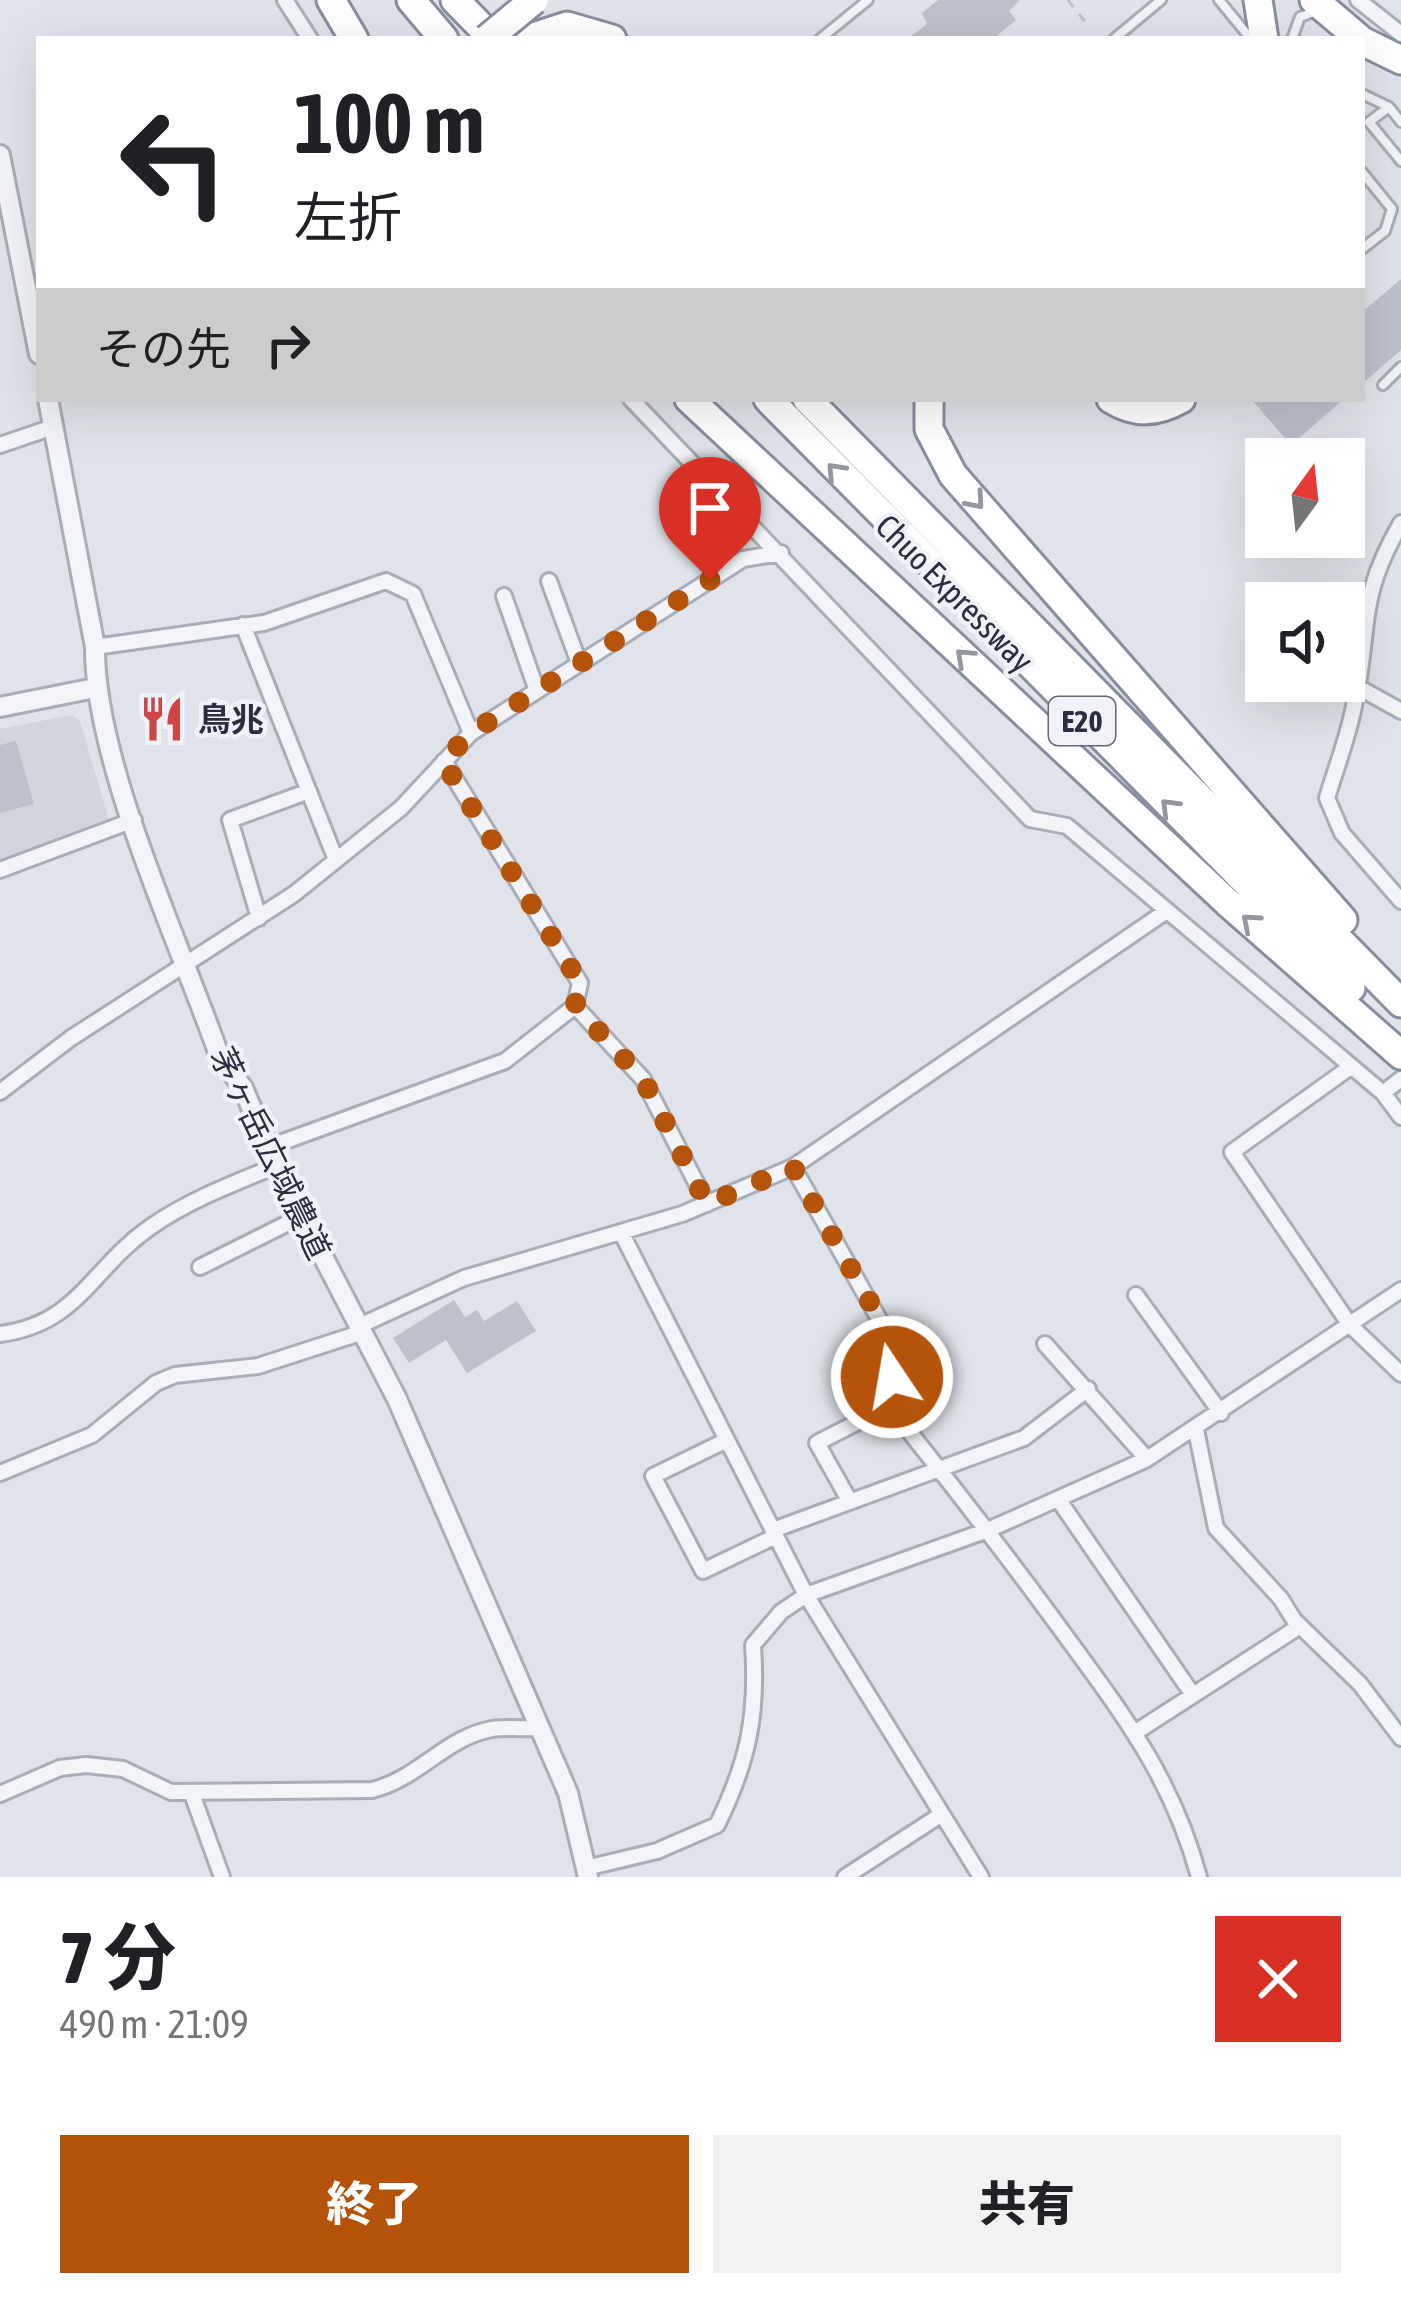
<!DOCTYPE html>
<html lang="ja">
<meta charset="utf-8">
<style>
body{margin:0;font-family:"Asap Condensed","Noto Sans JP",sans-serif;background:#f2f2f2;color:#202124;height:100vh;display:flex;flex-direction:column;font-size:45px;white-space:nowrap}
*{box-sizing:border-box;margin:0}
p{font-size:39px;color:#757577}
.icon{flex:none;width:66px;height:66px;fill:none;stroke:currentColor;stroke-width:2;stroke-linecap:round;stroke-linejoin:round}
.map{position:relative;height:1877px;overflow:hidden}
.sheet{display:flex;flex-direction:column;background:#fff;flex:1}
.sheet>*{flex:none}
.banner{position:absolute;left:36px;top:36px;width:1329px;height:366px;border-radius:0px;box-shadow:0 12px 48px #0002;background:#fff;color:#202124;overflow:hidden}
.needle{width:78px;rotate:15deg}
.controls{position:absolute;left:1245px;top:438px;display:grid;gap:24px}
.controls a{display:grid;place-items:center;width:120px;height:120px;border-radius:0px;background:#fff;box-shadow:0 12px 48px #0002;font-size:60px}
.pin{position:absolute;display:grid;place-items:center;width:102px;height:102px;color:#fff;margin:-123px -51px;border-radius:50% 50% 50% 0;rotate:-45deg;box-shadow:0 0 12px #0007}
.pin .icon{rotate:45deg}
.me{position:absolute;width:132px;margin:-66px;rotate:348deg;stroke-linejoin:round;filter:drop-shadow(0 0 9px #0008)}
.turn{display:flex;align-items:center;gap:42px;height:252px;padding:0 60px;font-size:54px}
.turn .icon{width:156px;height:156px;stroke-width:2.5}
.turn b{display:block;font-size:84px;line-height:102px}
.then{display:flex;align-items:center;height:114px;padding:0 60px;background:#0003;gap:24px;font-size:45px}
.round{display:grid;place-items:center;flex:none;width:126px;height:126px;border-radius:0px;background:#f2f2f2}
.summary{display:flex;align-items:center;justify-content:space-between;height:204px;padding:0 60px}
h1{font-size:72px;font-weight:800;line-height:90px}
.primary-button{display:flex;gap:24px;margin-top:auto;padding:24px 60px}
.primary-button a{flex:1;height:138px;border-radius:0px;background:#b45309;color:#fff;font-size:48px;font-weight:800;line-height:138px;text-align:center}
.primary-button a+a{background:#f2f2f2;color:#202124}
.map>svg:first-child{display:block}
.built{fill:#d2d5de}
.building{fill:#bec1cc}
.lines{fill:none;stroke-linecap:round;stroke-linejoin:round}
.service-casing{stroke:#a9adb7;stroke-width:14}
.minor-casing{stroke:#a9adb7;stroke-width:20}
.tertiary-casing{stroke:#a9adb7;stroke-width:24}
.motorway-casing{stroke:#888ea0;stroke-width:33}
.path{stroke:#bec1c8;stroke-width:3;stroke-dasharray:9 9;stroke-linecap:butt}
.service{stroke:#f3f4f7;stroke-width:8}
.minor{stroke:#f3f4f7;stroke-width:14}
.tertiary{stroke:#f3f4f7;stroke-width:18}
.motorway{stroke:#fff;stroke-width:27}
.motorway-bridge-casing{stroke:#888ea0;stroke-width:33;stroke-linecap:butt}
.motorway-bridge{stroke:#fff;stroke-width:27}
.oneway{stroke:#9496a0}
.route{stroke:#b45309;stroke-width:21;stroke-dasharray:0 37.8}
.labels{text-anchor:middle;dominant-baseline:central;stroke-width:9;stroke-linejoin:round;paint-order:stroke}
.shield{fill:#f0f2f7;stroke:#656978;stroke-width:3}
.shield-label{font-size:30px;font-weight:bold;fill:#292e41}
.street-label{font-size:33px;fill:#292e41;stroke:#f0f2f7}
.poi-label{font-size:33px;font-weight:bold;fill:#292e41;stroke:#f0f2f7;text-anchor:start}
</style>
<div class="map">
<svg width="1401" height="1877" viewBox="0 0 1401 1877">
<rect width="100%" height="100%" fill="#e0e3e9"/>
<path class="built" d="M71,715L80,721L110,823L0,864V729Z"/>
<path class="building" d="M938,0H1020L1009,11L1016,20L993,39H907L927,24L922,13Z
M1401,279V350L1362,384V312Z
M1251,399H1344L1291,445Z
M16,741L34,804L0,813V745Z
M454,1300L465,1317L477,1310L484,1321L517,1301L536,1331L467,1373L446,1340L409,1363L393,1338Z"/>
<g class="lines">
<g class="service-casing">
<path id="service" d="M1219,0L1251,39
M820,39L868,0
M1114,39L1161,0
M1292,39L1300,17L1316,11
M1362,94L1387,106
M1401,122L1389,107L1369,122L1401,161
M1362,172L1392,209L1385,231L1362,249
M1383,385L1401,367"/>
</g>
<g class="minor-casing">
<path id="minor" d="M285,0L310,39
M1358,0L1401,34
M631,399L1030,819L1067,826L1383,1093L1401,1117
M0,445L53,427
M1401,523C1356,601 1371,626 1354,706C1348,737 1336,768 1327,798L1342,833L1401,901
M549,581L579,663
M504,596L537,691
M243,625L336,860
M95,647L264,623L386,581L413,594L471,733
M1356,686L1401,711
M0,870L134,820
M259,918L230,820L309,791
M575,1006L643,1079L707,1204
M1349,1068L1232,1152L1350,1325L1401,1374
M0,1092L71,1038L294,894L401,808L471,733L743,559L781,553
M1383,1093L1401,1079
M269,1147L505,1061L575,1006L580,983L444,761
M793,1167L896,1349L889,1406C948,1480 1006,1554 1062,1631C1122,1713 1172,1777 1199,1877
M621,1232L806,1595L981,1877
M200,1267L302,1216
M1136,1295L1221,1413
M357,1327L464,1278L682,1214L793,1167L1165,912
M0,1334C78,1324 91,1269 149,1228C189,1200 232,1184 276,1166
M1045,1344L1147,1459
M1196,1430L1216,1528L1281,1599L1294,1620L1360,1684L1401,1738
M727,1440L653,1476L703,1571L776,1536
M0,1473L92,1435L156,1383L175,1375L258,1366L360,1333
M1058,1499L1193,1695
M849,1500L817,1443L889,1406
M773,1530L1024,1438L1088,1389
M1136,1732L1300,1626
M0,1794L60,1768L86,1765L123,1769L171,1792L372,1790C418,1779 446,1737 492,1729C507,1727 525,1729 541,1728
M192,1794L222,1877
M586,1868L657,1851L717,1825C748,1762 758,1715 753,1645L781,1612L806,1595L988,1530L1147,1459L1401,1290
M845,1877L942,1814"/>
</g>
<g class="tertiary-casing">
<path id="tertiary" d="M0,155L39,354
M48,399L95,647C94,762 179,941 219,1055L243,1088L276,1166L397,1399L568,1793L588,1877
M0,707L95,688"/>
</g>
<g class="motorway-casing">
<path id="motorway" d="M331,0L354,39
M411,0L444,39
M455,0L493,39
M1258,0L1264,39
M1314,0L1360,39
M527,39L567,26L612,39
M1362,41L1401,60
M689,399L1227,902L1401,1055
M768,399L1351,988
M807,399L1401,1003
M929,399V429L953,475L1343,920
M1111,399C1135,414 1156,413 1181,399"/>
</g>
<path class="path" d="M1068,0L1087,24"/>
<use href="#service" class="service"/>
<use href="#minor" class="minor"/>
<use href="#tertiary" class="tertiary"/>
<use href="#motorway" class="motorway"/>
<g class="motorway-bridge-casing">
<path id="motorway-bridge" d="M487,39L534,0"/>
</g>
<use href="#motorway-bridge" class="motorway-bridge"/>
</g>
<defs><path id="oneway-chevron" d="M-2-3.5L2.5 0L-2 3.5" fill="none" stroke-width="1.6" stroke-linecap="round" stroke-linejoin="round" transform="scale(3)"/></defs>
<g class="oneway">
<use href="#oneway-chevron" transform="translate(835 471) rotate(-133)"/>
<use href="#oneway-chevron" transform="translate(976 501) rotate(49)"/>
<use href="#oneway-chevron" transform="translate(964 657) rotate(-137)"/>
<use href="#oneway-chevron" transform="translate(1169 807) rotate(-135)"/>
<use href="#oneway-chevron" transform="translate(1250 922) rotate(-139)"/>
</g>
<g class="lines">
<path class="route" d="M710,580L471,733L443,761L580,983L575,1006L643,1079L707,1204L793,1167L896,1348L892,1377"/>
</g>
<defs>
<g id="restaurant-bare" transform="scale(3.6)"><path d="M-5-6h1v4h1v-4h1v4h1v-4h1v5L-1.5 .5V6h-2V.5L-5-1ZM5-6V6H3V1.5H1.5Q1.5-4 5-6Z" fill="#ce4548" stroke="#f0f2f7" stroke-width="2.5" paint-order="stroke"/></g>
</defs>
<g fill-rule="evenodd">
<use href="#restaurant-bare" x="162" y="719"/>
</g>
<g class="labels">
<rect class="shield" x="1049" y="697" width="66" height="48" rx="9"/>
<g class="shield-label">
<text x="1082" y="721">E20</text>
</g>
<g class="street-label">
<text transform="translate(955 593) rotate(45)">Chuo Expressway</text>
<text transform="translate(271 1153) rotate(64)">茅ヶ岳広域農道</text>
</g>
<g class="poi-label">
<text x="198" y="719">鳥兆</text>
</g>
</g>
</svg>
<div class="controls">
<a><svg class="needle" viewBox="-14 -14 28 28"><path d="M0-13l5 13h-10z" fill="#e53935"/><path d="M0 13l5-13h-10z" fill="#757577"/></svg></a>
<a><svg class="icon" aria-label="sound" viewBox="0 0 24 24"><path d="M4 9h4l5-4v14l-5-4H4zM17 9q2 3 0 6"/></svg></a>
</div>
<div class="pin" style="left:710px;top:580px;background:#d93025"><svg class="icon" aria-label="arrive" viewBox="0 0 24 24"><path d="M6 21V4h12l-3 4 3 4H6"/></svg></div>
<svg class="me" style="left:892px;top:1377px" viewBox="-20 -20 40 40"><circle r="17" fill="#b45309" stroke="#fff" stroke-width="3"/><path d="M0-11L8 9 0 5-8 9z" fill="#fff"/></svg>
<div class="banner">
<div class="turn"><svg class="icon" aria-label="left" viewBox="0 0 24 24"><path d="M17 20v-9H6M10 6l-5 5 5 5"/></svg><div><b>100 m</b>左折</div></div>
<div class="then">その先<svg class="icon" aria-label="right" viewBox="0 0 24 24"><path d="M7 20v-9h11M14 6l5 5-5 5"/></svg></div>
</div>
</div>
<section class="sheet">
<div class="summary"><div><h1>7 分</h1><p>490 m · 21:09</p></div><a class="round" style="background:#d93025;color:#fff"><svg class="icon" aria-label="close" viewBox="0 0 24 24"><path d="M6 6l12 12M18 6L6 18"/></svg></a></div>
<div class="primary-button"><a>終了</a><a>共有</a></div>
</section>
